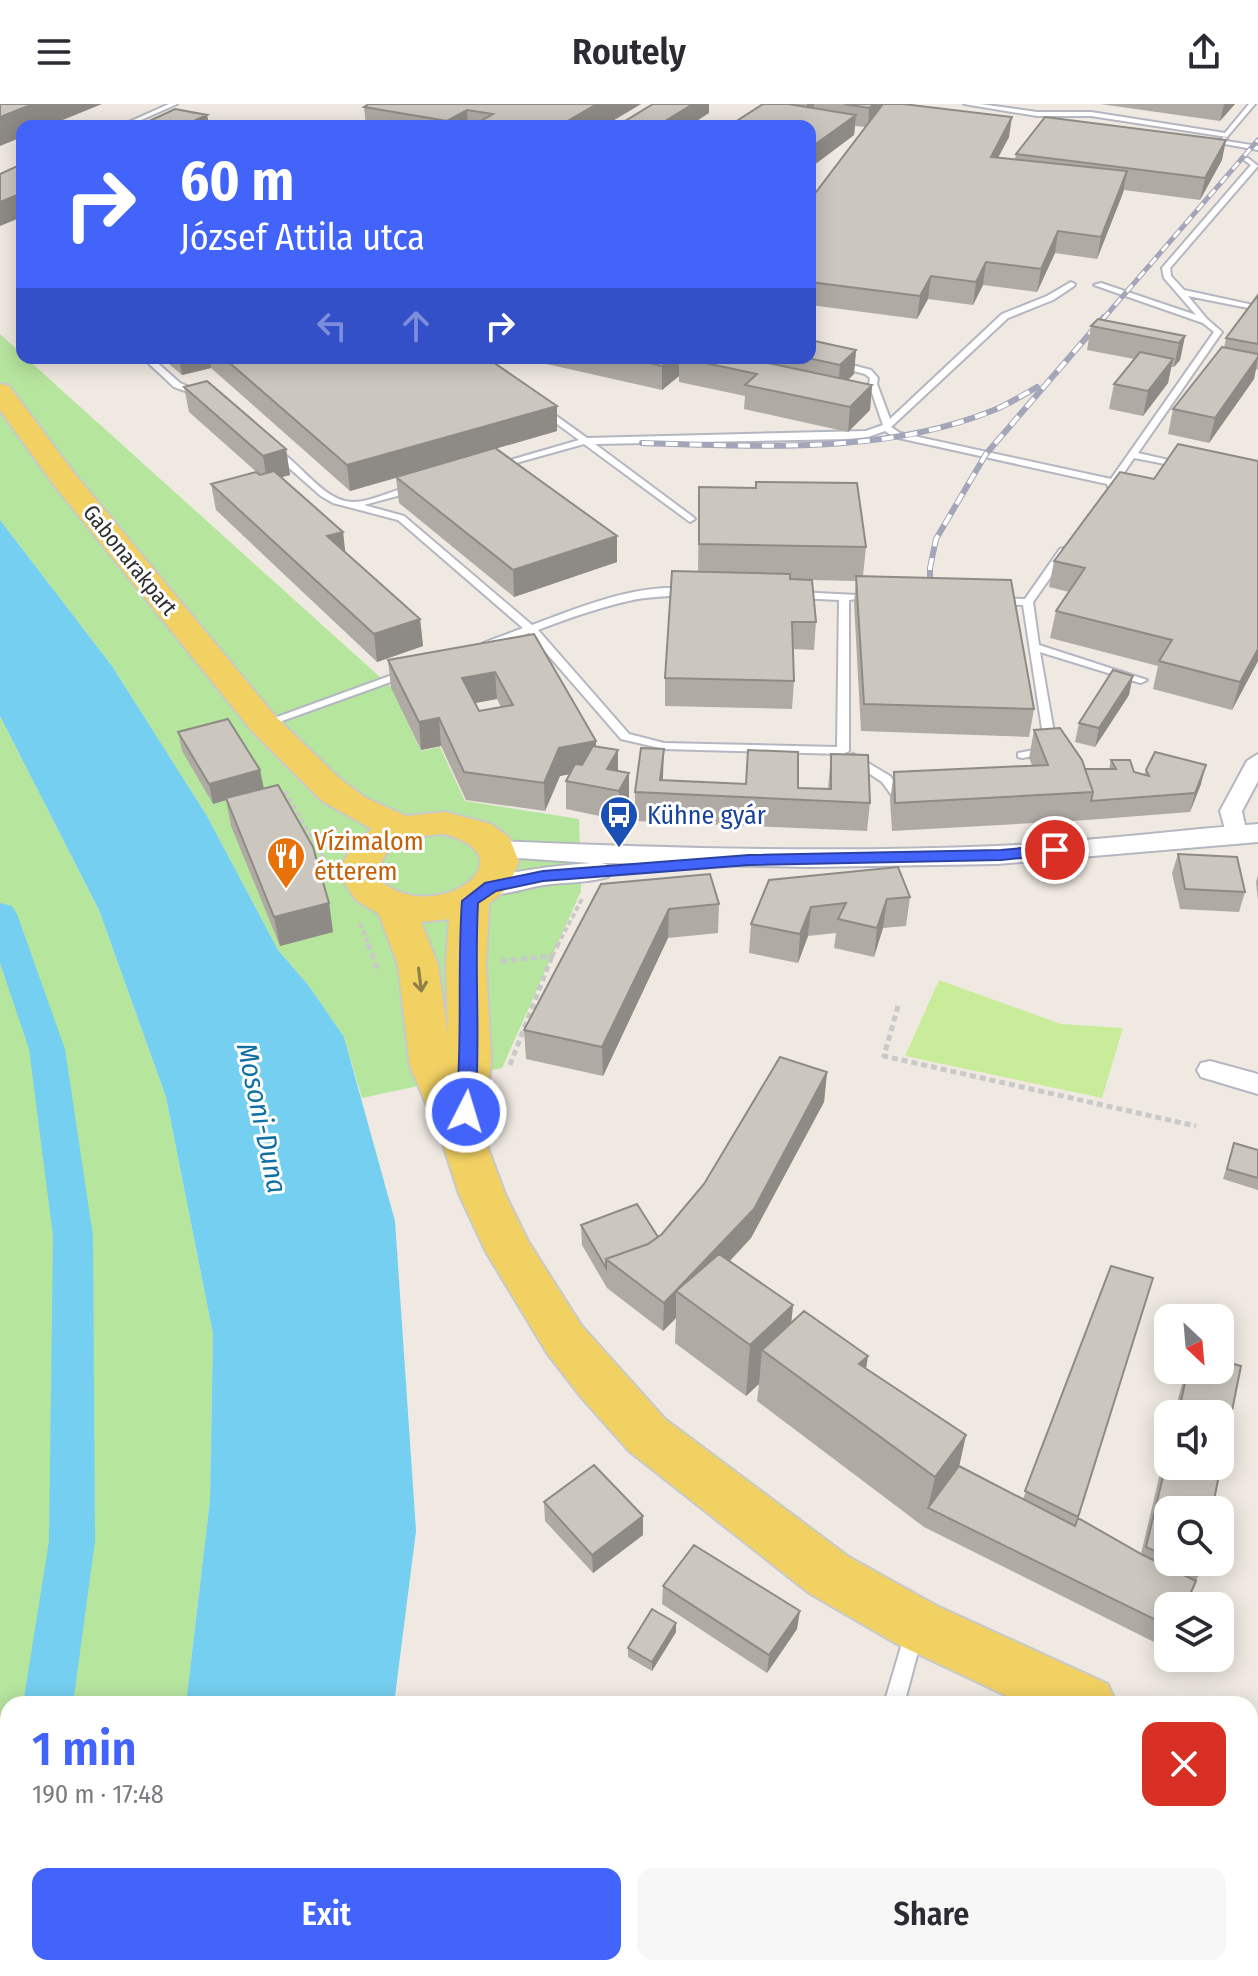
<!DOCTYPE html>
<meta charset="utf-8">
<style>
body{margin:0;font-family:"Fira Sans Condensed",sans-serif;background:#f7f7f7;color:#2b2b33;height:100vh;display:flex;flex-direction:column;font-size:30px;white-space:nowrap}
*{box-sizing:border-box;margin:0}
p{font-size:26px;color:#7c7c81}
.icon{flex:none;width:44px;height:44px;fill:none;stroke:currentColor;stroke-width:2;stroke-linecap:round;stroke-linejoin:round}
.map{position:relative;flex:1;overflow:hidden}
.drawer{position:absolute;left:0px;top:1592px;width:1258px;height:280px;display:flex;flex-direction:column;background:#fff;border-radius:24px 24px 0 0;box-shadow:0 4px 20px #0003}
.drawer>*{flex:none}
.guide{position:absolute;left:16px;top:16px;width:800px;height:244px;border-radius:16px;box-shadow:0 4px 20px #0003;background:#4264fb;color:#fff;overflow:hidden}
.needle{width:52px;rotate:154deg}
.controls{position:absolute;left:1154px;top:1200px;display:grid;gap:16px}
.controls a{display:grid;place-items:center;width:80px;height:80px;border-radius:16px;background:#fff;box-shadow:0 4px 20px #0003;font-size:40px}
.pin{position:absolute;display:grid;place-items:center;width:68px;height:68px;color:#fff;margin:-34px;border:4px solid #fff;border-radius:50%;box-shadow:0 2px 8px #0007}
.me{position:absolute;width:88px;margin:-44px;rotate:5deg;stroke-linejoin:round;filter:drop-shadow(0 0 6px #0008)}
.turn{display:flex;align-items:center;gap:28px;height:168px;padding:0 32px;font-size:36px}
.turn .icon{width:104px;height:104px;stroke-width:2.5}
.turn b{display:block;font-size:56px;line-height:68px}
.lanes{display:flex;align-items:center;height:76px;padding:0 32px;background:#0003;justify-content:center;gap:40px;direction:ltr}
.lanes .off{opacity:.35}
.round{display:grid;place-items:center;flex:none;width:84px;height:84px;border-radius:16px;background:#f7f7f7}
.overview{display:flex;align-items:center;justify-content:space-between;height:136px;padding:0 32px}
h1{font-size:48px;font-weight:600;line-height:60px;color:#4264fb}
.cta{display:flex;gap:16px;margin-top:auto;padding:16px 32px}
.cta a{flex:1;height:92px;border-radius:16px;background:#4264fb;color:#fff;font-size:32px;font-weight:600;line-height:92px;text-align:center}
.cta a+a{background:#f7f7f7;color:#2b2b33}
header{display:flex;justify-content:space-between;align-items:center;height:104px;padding:0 32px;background:#fff;font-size:36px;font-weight:600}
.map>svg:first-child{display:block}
.green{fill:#b6e59e}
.pitch{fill:#c9ec9a}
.water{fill:#75cff0}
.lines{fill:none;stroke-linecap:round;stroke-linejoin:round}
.canal{fill:#75cff0;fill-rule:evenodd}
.service-casing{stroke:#b4b7c1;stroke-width:4}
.minor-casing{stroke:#b4b7c1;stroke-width:4}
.tertiary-casing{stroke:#b4b7c1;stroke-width:4}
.primary-casing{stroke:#c9c9c9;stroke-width:4}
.path-far1{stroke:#c9c9c9;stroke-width:4;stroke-dasharray:5 3;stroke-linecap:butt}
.path{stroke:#c9c9c9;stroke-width:5;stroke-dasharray:6 4;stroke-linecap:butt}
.service{fill:#fff;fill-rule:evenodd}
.minor{fill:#fff;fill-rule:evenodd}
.tertiary{fill:#fff;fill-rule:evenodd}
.primary{fill:#f2d163;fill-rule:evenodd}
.rail-far2-casing{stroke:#a3a6b8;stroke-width:5}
.rail-far1-casing{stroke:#a3a6b8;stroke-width:6}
.rail-casing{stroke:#a3a6b8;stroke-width:8}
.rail-far2{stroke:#fff;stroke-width:3;stroke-dasharray:9;stroke-linecap:butt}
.rail-far1{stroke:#fff;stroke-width:4;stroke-dasharray:12;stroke-linecap:butt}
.rail{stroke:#fff;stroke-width:5;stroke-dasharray:15;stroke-linecap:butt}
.wall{fill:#afaba4;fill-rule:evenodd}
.shaded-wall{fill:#8e8b86}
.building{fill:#cbc7bf;stroke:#8e8b86;stroke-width:2;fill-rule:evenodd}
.oneway{stroke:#908048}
.route{fill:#4264fb;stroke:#2b41a3;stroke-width:2}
.labels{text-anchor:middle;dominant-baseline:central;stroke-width:6;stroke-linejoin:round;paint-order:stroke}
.far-street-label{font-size:22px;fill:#2e2e2e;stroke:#fff}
.transit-label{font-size:26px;fill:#164399;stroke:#fff;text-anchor:start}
.food-label{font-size:26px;fill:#c56008;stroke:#fff;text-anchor:start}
.water-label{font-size:28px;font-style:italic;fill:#0d6fa3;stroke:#fff}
</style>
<header><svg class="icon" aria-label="menu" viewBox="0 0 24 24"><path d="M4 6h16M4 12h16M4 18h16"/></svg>Routely<svg class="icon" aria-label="share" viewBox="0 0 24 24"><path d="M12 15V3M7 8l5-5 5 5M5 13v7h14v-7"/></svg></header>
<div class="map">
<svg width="1258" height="1872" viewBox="0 0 1258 1872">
<rect width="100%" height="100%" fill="#efe9e1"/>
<path class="green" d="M0,230L22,250V254H26L391,583L421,647L440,643L465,697L579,715L581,787L502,964L362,994L344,933L309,882L278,846L207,712L112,562L0,416Z
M0,612L99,806L166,993L213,1230L210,1396L186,1600H8V1864H155L154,1872H0Z"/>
<path class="pitch" d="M939,876L1061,920L1123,924L1102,994L905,952Z"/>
<path class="water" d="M0,416L112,562L207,712L278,846L309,882L344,933L395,1117L416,1427L394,1600H186L210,1396L213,1230L166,993L99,806L0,612Z
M155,1864H407L409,1872H154Z"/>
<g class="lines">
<path class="canal" d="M0,799L12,802L17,810L65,945L93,1132L95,1437L73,1600H23L49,1437L53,1132L29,945L0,859Z
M8,1837V1864H38L37,1872H0V1840Z"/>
<g class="service-casing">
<path id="service" d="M169,0H177L128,22H120Z
M964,0H980L1037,8H1091L1225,29L1249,0H1255L1227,33L1091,12H1037Z
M1224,33L1227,35L1226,37L1258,42V46L1219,39V37Z
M1244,54H1248L1258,62L1170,164L1171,172L1184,186L1258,202V206L1188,192L1207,215L1222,228L1138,349L1186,360V364L1134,354L1114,383H1108L1107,380L894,333L885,327L868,333L848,335L595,340L693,413L695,415L690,418L584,340L498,364L493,361L579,336L538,306L537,304L541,301L587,334L866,327L883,321L869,280L870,274L865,270L807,255L810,254V250L871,266L878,274L877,280L890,315L1002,210L1047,192L1071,178L1075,180L1074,182L1053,196L1008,214L891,323L900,329L1111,375L1214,228L1203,219L1094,181L1101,179L1196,211L1164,174L1162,164L1251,61L1244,56Z
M143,254H152L180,279L203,289L199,292L174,283Z
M275,344C299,357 323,397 352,398C373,399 398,382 419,382V386L364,401L404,412L532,521C581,503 639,478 693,485L694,487C684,493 648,492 633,496C600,503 569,514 538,526L629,630L664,639L837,643L839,496L798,494L793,491L798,488L857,491V495L849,496V647L843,650L664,645L621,635L529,529L491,543H483V539L523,524L398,416L333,399L321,392L272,349V345Z
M1064,444L1069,447L1033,498L1039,541L1147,576L1141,579L1137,578L1040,548L1057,646L1051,649L1022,654L1018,653V649L1045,644L1023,501L998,500L993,497L998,494L1025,495L1060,445Z
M406,566L411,569L410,571L268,622L264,623L258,620Z
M853,650L890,672L900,686L910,687L912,690L910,693H893L882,678L849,656V652Z
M914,1520L921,1523L923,1529L904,1600H884L905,1529L907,1523Z
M1250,1749L1258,1752V1773L1250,1770Z
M1148,1864H1182L1186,1872H1152Z"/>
</g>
<g class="minor-casing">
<path id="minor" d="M1258,650V677L1242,707L1247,731L1244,736H1228L1220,707L1247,657Z
M1210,957L1258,970V990L1201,973L1197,966L1201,959Z
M866,1864H930L933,1872H869Z"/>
</g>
<g class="tertiary-casing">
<path id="tertiary" d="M1258,720V738L997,760L810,763L602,759L608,761L612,767L608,773C587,779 565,778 544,781C523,784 501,794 481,788L476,782L481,776C517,766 554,762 591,759L488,752L484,746L488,740L498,737C664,744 831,749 997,742C1084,738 1171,727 1258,720Z"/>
</g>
<g class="primary-casing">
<path id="primary" d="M0,280L9,282L74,369L276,613L339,674L366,694L406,712L445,708L491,720L509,733L519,758L507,784L489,800L486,861L491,955L484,1033L505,1090L528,1137L581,1221L665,1315L849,1453L937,1502L1108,1580L1116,1600H1024L897,1540L809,1489L629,1347L581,1293L547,1249L485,1146L459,1090L441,1035L410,962L398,861L379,810L356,796L344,778L342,768L344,757L355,738L372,725L322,697L252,627L54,381L0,306ZM444,730C532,753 439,821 383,779C369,741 416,731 444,730ZM449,815L446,861L448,932L438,861L421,818Z
M1250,1654L1258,1657V1718L1250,1715Z"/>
</g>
<path class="path-far1" d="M285,687L326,758
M314,738L337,724
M360,819L369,842
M557,842L583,793"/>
<path class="path" d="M368,840L379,869
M501,857L552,852L558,840
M898,902L884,952L1196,1022
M510,961L552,852"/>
<use href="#service" class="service"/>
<use href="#minor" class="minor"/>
<use href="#tertiary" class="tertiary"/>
<use href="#primary" class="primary"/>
<g class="rail-far2-casing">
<path id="rail-far2" d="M1103,215L1258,36"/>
</g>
<g class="rail-far1-casing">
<path id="rail-far1" d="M642,339C758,342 884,351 994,306C1009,300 1023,291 1037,283
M930,490V464L936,435L986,350L1104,213"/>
</g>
<g class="rail-casing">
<path id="rail" d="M930,488V495"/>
</g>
<use href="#rail-far2" class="rail-far2"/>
<use href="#rail-far1" class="rail-far1"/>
<use href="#rail" class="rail"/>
</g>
<path class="wall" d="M641,0L604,22H366L364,3Z
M763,0H903L1009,33L998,53L1015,55L1016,50L1222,56L1200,96L1124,86L1097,155L1055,149L1037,188L983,181L973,201L928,195L917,215L810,201V96L865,23L855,22L854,31L810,64V22Z
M1100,0H1235L1220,17Z
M207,11L209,22H147V18Z
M1258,191V266L1256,265L1254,275L1209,339L1168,330L1173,305L1224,244L1226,234Z
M1091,222L1185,232L1180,256L1174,263H1171L1168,279L1143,312L1109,305L1114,280L1134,255L1087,246Z
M856,246L854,270L848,276L872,281L870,306L848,328L744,305L745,292L679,278V272L662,286L520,254H810Z
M162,254H327L320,256L324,259L557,327L497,344L617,432V458L514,493L399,399L396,374L350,387L211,264L182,271Z
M184,283L286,345L290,371L280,373L343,428L345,449L420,515L423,542L377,558L216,406L211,380L260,371L189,308Z
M1120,368L1258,557L1232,606L1153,585L1158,562L1050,534L1056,507L1069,488L1049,483L1054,457Z
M699,383L866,443L863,472L1034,605L1029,633L861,627L854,499L856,477L812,476L816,518L814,546L793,545L794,577L792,605L665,602V574L698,468Z
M534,530L596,637V642L618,667L629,697L619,716L566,705V677L570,670L560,672L545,707L466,696L441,642L421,646L391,584L388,556ZM497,595L501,603L479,607L475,599Z
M1129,591L1095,643L1075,638L1079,619Z
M1034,626L1085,665H1109L1111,656L1134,668L1144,671L1146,666L1201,680L1190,708L1087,716L892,727L890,696L894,668L1032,661L1029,654Z
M178,628L260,666L263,684L329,799L333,828L280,842L231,722L226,696L213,700L182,647Z
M831,650L870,699L867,727L635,717V688L663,676L828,685Z
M1178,750L1245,788L1239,808L1180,805L1172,769Z
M1258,771V797L1256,778Z
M769,776L910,793L906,822L883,824L874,853L834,844L836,829L808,832L798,859L749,849L751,820Z
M601,780L719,800L718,829L668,834L603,972L526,955L524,926Z
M780,953L827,968L824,998L751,1134L730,1157L793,1201L791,1218L804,1207L868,1252L866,1264L966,1331L959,1362L1023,1395L1111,1162L1153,1174L1075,1422L1078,1414L1141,1450L1168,1335V1362H1220V1310H1174L1186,1266H1220V1256L1241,1262L1212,1406H1168V1458H1202L1200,1468L1185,1502H1168V1540L1166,1544L924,1423L757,1297L759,1280L746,1292L675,1239L676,1214L663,1227L607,1184L582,1141L581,1121L637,1100L658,1133L662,1130L704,1080Z
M1234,1039L1258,1046V1086L1223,1075Z
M544,1398L643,1412V1431L593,1469L545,1417Z
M663,1482L797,1525L767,1569L662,1500Z
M676,1528L652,1567L628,1553V1544Z
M1250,1762L1258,1766V1869L1248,1864H1250Z"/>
<path class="shaded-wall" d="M33,0H102L48,22H22V33L0,42V13Z
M597,0H641L604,22H559Z
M693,0H709V9L689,22H657Z
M807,0H814L813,10L806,14Z
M874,0H884L868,24L869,4Z
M1224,0H1235L1220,17Z
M467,6L468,22H447V17Z
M207,11L209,22H183Z
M856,11L854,31L810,64V44Z
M1012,13L1009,33L988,73L991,53Z
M1226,36L1222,56L1200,96L1205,74Z
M1127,67L1123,89L1097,155L1101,133Z
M22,89V113L0,122V98Z
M1058,127L1055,149L1037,188L1041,165Z
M986,158L983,181L973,201L976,178Z
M931,172L928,195L917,215L920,192Z
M1185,232L1180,256L1174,263L1179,239Z
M856,246L854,270L838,285L840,261Z
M1258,253L1254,275L1209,339L1215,314Z
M179,254H210L211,264L182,271Z
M672,254H679V272L662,286V262Z
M1173,255L1168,279L1143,312L1148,287Z
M872,281L870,306L848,328L850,303Z
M557,302V327L350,387L347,361Z
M286,345L290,371L267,377L263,352Z
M343,428L346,454L327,432Z
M617,432V458L514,493L513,466Z
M420,515L423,542L377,558L374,530Z
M1258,545V557L1232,606L1240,578Z
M495,568L497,595L464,601L462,574Z
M1133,572L1129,591L1095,643L1099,624Z
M439,614L441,642L421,646L419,618Z
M596,637V665L560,672L545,707L544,679L559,644Z
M664,645L663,673L661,690L660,676Z
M618,646V674L607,665Z
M1206,661L1201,680L1190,708L1195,689Z
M260,666L264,685L213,700L209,680Z
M629,669V697L619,716V687Z
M887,795L883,824L874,853L877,824Z
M329,799L333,828L280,842L274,813Z
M811,803L808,832L798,859L800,830Z
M669,805L668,834L603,972L602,943Z
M827,968L824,998L751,1134L691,1198L676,1187V1214L663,1227L664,1199Z
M793,1201L788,1252L762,1246L759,1280L746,1292L750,1241Z
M868,1252L860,1302L859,1260Z
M966,1331L955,1381L928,1404L935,1373Z
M643,1412V1431L593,1469L592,1451Z
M800,1507L797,1525L767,1569L769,1551Z
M676,1519V1528L652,1567V1558Z"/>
<path class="building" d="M0,0H33L0,13Z
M369,0H597L559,22H472L493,10L467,6L447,17L364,3Z
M653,0H693L657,22H617Z
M763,0H788L856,11L810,44V22H729Z
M844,0H874L869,4Z
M883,0H903L1012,13L991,53L1127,67L1101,133L1058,127L1041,165L986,158L976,178L931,172L920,192L810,178V96Z
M175,5L207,11L183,22H170L147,18Z
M1045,13L1226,36L1205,74L1016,50Z
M22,60V89L0,98V70Z
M1258,191V240L1226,234Z
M1098,215L1185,232L1179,239L1091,222Z
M810,236L856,246L840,261L808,254H810Z
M1222,243L1258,250V253L1215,314L1173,305Z
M1140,248L1173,255L1148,287L1114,280Z
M224,254H318L324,259L343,254H487L557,302L347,361Z
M627,254H672L662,262Z
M682,254H744L872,281L850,303L745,281L757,270Z
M207,277L286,345L263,352L184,283Z
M1178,340L1258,357V545L1240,578L1159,557L1172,536L1056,507L1085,464L1054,457L1120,368L1154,375Z
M495,344L617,432L513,466L396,373Z
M274,367L343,428L327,432L420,515L374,530L211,380L256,368L260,371Z
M756,378L857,379L866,443L699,440V383L756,384Z
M672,467L790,470V475L812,476L816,518H792L794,577L665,574Z
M856,472L1011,476L1034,605L864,600Z
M534,530L596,637L559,644L544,679L464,668L439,614L419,618L388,556ZM495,568L513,601L479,607L462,574Z
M1113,566L1133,572L1099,624L1079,619Z
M228,615L260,666L209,680L178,628Z
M1060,624L1082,656L1093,688L895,699L894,668L1048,661L1034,626Z
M593,642L618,646L607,665L629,669L619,687L566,677L575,660L582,661Z
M641,644L664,645L660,676L746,680L748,646L798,648V684L831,685V650L868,651L870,699L635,688Z
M1155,648L1206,661L1195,689L1091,697L1093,688L1085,665H1116L1111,656H1130L1134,668L1149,672L1146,666Z
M278,681L313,743L329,799L274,813L226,694Z
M1178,750L1237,753L1245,788L1185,785Z
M898,763L910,793L887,795L877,824L838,815L846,799L811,803L800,830L751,820L769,776Z
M710,770L719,800L669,805L602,943L524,926L601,780Z
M780,953L827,968L754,1105L664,1199L606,1155L648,1140L662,1130L704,1080Z
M1234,1039L1258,1046V1074L1227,1065Z
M637,1100L658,1133L648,1140L606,1155V1164L581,1121Z
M719,1150L793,1201L750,1241L676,1187Z
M1111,1162L1153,1174L1078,1413L1025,1387Z
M804,1207L868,1252L859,1260L966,1331L935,1373L762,1246Z
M1220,1256L1241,1262L1212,1406H1168V1453L1146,1443L1168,1352V1362H1220V1310H1178L1188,1266H1220Z
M594,1361L643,1412L592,1451L544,1398Z
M959,1362L1075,1422L1078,1414L1143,1451L1196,1477L1185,1502H1168V1522L928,1404Z
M694,1441L800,1507L769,1551L663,1482Z
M1179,1458H1202L1200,1468Z
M652,1505L676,1519L652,1558L628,1544Z
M1250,1762L1258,1766V1859L1250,1855Z
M587,1864H739V1872H586Z
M775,1864H803L872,1872H774Z
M912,1864H918L938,1872H910Z"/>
<defs><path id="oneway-shaft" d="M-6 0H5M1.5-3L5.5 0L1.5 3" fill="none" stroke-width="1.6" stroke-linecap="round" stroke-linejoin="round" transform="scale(2)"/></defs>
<use class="oneway" href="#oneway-shaft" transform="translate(420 876) rotate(83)"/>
<path class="route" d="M1055,741L1061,742V750L1001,756L749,761L543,777L496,787L478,799C474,869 481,938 475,1008L466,1015L456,1008C463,938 457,868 462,797L485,779L543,767L749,751L1001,746Z"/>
<defs>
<g id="bus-pin" transform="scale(2)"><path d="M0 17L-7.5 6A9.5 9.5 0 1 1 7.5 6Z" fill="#1a4fb4" stroke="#fff"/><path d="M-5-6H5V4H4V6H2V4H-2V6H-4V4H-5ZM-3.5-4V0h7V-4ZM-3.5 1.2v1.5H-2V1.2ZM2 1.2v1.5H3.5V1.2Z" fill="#fff"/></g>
<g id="restaurant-pin" transform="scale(2)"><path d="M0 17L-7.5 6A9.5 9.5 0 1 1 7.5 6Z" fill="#e8710a" stroke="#fff"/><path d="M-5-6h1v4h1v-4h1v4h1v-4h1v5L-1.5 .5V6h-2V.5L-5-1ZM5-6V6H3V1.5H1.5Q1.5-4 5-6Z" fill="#fff"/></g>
</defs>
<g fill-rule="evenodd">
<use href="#bus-pin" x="619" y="711"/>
<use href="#restaurant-pin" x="286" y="752"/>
</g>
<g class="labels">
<g class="far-street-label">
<text transform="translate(130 456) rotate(51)">Gabonarakpart</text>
</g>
<g class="transit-label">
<text x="647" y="711">Kühne gyár</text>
</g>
<g class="food-label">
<text x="314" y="737">Vízimalom<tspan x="314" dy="30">étterem</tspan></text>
</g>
<g class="water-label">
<text transform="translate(262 1014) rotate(78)">Mosoni-Duna</text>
</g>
</g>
</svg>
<div class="controls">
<a><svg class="needle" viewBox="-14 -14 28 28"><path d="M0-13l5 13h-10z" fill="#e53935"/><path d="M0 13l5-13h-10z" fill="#7c7c81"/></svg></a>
<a><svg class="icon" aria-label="sound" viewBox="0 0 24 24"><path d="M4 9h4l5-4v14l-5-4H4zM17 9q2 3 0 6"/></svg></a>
<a><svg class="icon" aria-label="search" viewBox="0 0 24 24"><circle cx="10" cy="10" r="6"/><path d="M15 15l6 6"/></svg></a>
<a><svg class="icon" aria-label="layers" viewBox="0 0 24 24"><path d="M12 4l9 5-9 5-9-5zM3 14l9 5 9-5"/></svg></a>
</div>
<div class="pin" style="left:1055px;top:746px;background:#d93025"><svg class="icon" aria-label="arrive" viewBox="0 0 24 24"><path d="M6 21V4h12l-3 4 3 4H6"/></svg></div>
<svg class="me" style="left:466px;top:1008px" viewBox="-20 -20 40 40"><circle r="17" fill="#4264fb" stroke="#fff" stroke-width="3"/><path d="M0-11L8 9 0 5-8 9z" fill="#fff"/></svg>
<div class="guide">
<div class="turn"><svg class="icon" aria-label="right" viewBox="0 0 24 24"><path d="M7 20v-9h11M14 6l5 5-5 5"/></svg><div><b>60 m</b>József Attila utca</div></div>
<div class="lanes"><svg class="icon off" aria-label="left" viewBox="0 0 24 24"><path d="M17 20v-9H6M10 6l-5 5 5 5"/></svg><svg class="icon off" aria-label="ahead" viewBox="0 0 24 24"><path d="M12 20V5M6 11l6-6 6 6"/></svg><svg class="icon" aria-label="right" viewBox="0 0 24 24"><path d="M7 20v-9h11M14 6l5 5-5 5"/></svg></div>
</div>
<section class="drawer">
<div class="overview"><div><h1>1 min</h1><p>190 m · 17:48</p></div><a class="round" style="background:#d93025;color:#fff"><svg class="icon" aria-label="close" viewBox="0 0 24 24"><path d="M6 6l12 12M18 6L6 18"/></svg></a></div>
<div class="cta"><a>Exit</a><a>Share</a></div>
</section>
</div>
